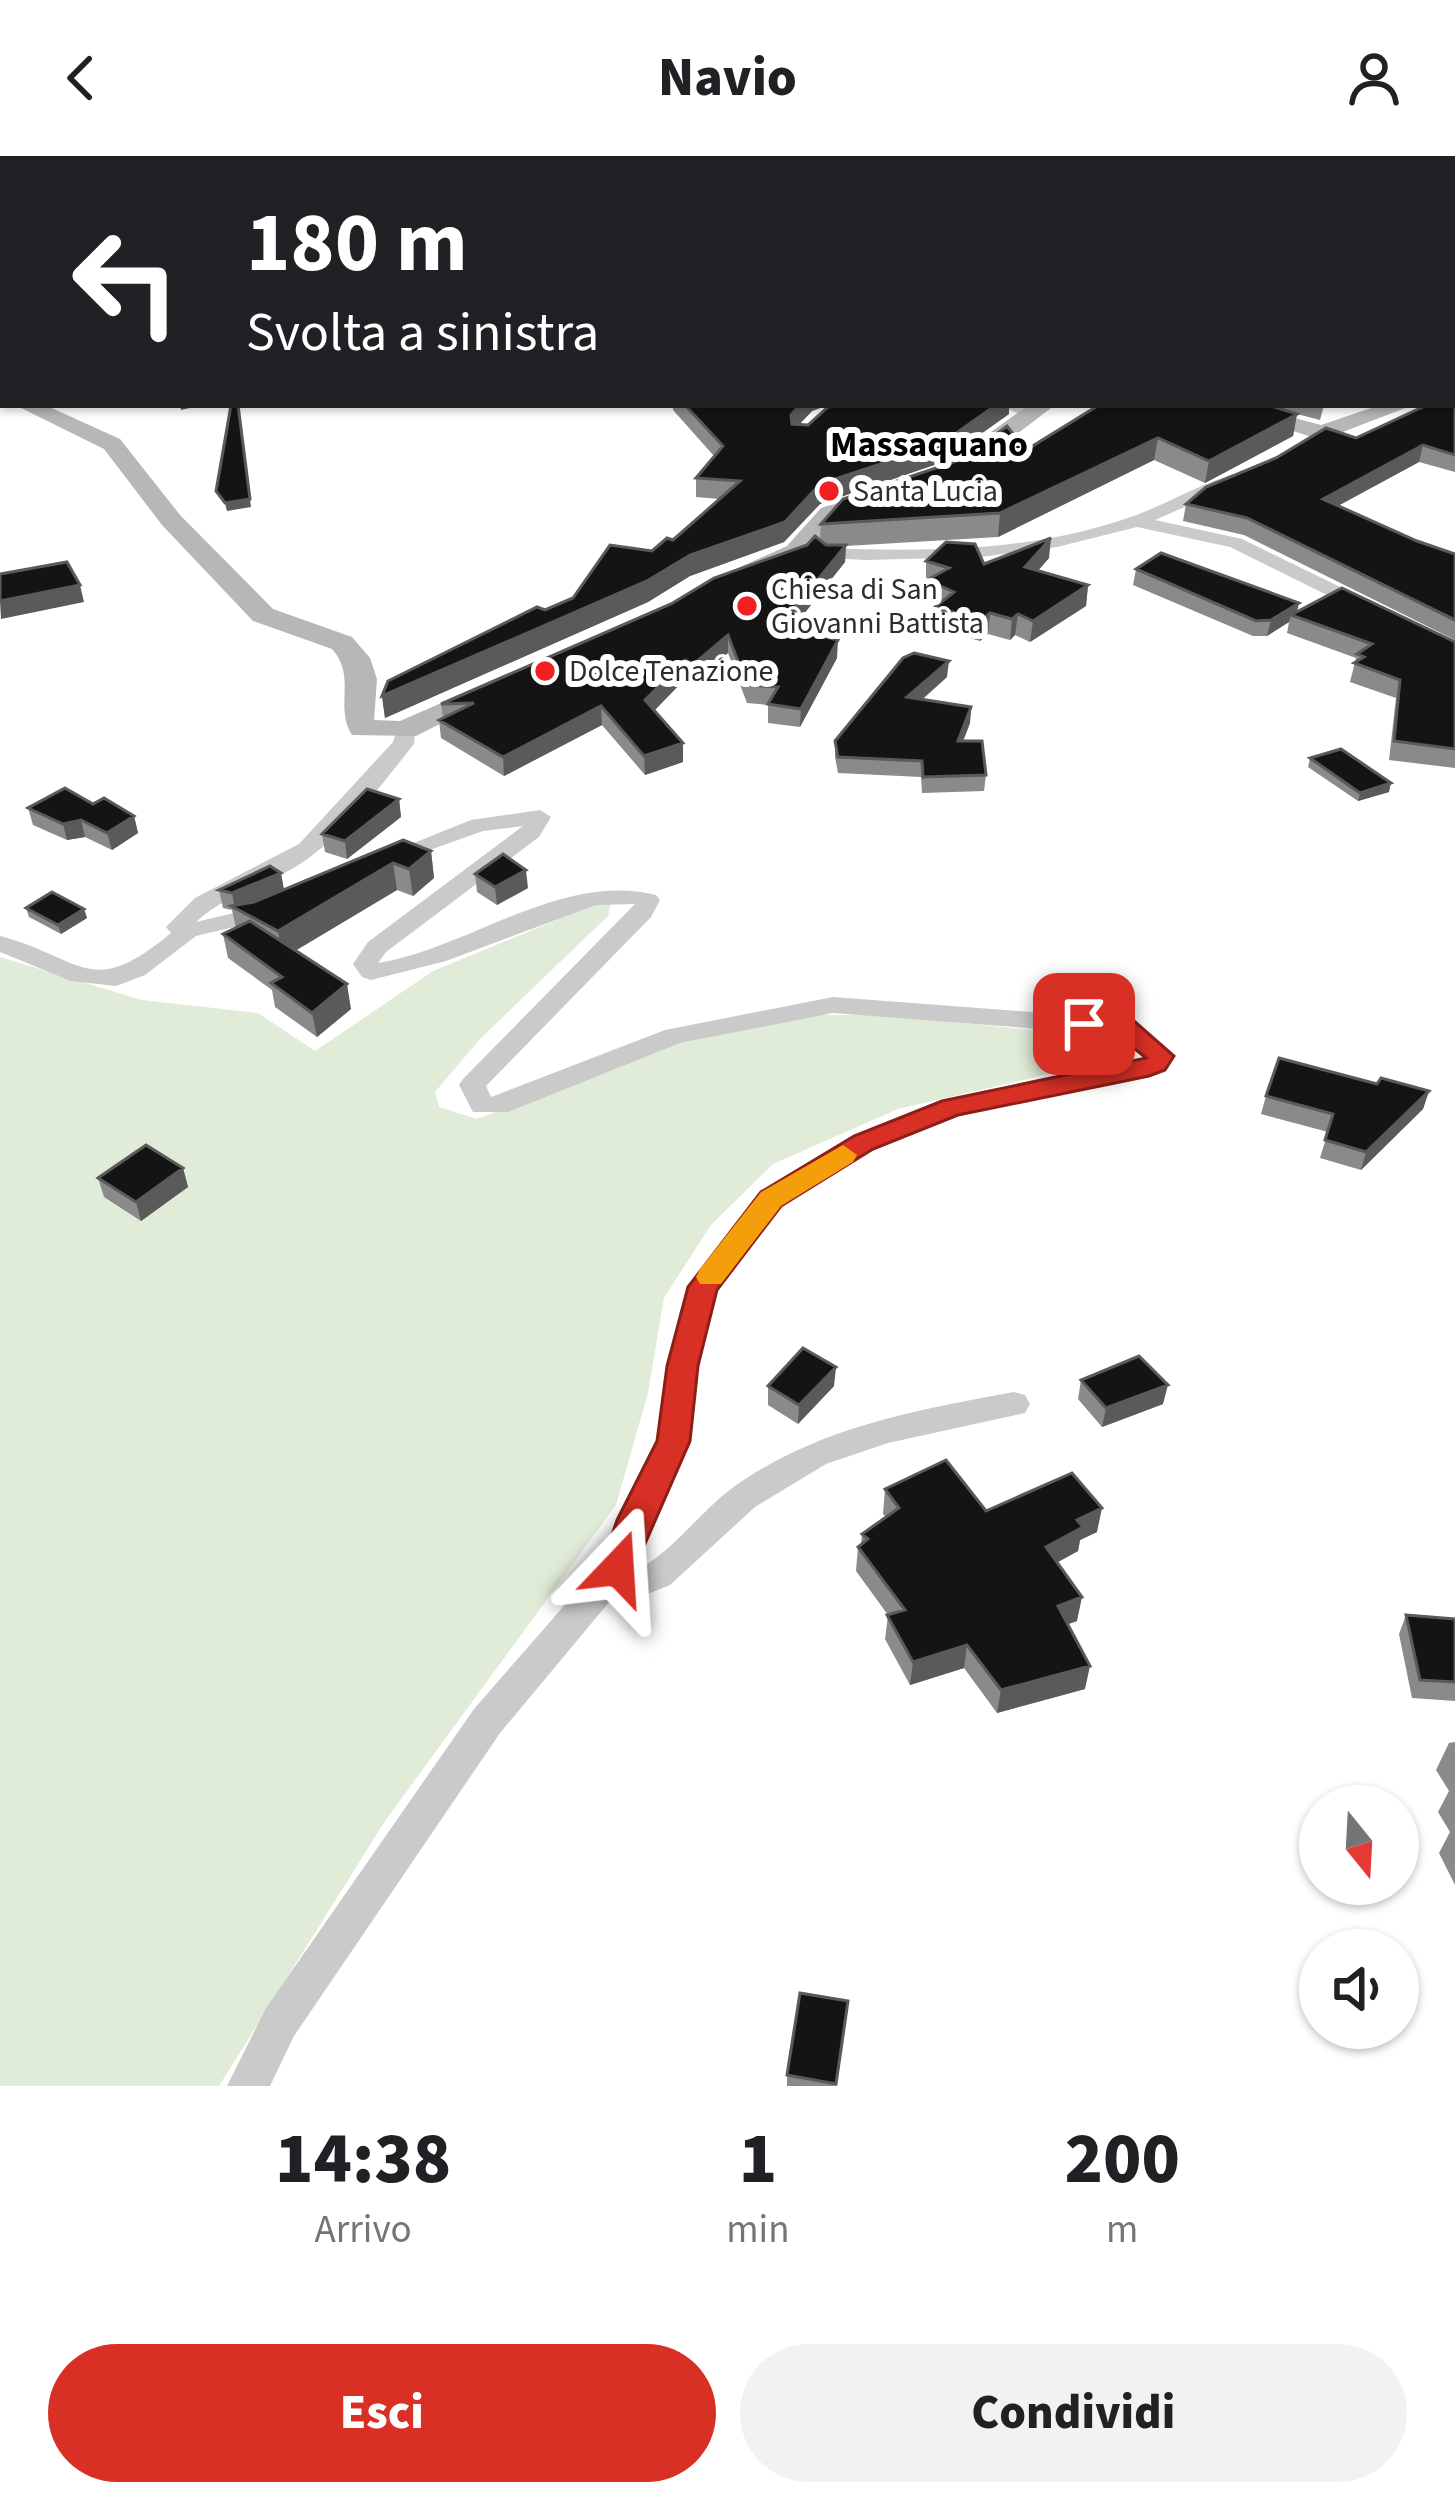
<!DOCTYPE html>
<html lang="it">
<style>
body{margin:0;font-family:"Source Sans 3",sans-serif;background:#f2f2f2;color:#202124;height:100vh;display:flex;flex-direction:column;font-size:45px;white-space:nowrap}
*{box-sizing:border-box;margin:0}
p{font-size:39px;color:#757577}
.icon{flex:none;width:66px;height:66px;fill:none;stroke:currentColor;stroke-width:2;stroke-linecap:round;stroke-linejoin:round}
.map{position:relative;height:1930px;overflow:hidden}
.drawer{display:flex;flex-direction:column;background:#fff;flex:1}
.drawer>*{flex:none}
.banner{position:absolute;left:0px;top:0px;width:1455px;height:252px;box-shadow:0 3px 9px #0004;background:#202124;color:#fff;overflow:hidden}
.needle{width:78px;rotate:162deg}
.buttons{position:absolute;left:1299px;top:1629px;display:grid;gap:24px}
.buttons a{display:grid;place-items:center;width:120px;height:120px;border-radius:50%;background:#fff;box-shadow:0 3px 9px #0004;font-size:60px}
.pin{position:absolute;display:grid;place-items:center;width:102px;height:102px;color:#fff;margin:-51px;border-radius:24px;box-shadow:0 6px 18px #0006}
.me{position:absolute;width:132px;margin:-66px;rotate:20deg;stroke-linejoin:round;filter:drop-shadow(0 0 9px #0008)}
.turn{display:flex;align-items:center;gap:42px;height:252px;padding:0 48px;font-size:54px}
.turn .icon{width:156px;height:156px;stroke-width:2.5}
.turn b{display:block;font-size:84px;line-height:102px}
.eta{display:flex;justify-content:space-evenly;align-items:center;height:204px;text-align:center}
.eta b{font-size:72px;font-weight:800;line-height:84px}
.primary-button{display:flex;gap:24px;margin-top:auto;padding:24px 48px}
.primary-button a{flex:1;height:138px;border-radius:72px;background:#d93025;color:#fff;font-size:48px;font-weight:800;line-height:138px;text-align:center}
.primary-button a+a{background:#f2f2f2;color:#202124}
header{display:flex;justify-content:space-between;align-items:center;height:156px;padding:0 48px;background:#fff;font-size:54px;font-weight:800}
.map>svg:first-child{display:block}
.green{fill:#e1ecd8}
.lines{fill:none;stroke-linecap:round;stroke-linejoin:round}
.street{fill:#cacaca;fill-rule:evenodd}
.secondary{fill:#b7b7b7;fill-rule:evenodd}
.wall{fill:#8a8a8a}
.shaded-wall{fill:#5a5a5a}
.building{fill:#141414;stroke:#5a5a5a;stroke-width:3}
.route{fill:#d93025;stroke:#8d1f18;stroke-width:3}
.slow{fill:#f59e0b}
.poi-dot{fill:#f22021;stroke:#fff;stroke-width:4.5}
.labels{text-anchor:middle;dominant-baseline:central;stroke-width:12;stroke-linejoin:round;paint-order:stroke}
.far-poi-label{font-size:30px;fill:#2d2d2d;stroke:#fff;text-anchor:start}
.far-quarter-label{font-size:36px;font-weight:bold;fill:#000;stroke:#fff}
</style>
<header><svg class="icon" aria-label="back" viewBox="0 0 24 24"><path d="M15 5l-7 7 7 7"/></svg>Navio<svg class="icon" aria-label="person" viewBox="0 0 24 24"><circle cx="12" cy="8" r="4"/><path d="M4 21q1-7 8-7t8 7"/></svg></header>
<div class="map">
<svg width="1455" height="1930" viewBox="0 0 1455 1930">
<rect width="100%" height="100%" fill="#fff"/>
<path class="green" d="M600,746L611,748L608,760L480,883L435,936L439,951L477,963L677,888L805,859H882L1065,877L1115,887L1127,900L898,953L773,1008L711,1069L664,1142L648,1237L616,1349L385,1665L219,1930H0V801L142,844L258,857L315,895L433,815Z"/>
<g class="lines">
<path class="street" d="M1234,0H1249L1232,3Z
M0,6H3V14H0Z
M1452,75H1455V83H1452Z
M1455,114V123L1452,124V115Z
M999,249H1022L1039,258L1031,263Z
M1233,318L1242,323L1239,327L1155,364L1242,383L1373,447V455H1359L1230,391L1137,371L1057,391L981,401L866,404L828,402L819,397L828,392C926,396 1028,395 1122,364C1160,352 1195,330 1233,318Z
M405,568L415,574L414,588C382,628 346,677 303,706C269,729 227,737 196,766L268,749L276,751L280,756L276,761L196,780L145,819L116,830L71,825L0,796V780C84,802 89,845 171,777L166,771L195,742L299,688L393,586L398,570Z
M540,654L551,661L539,681L386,796L378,807C470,792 561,715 656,739L660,744L651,761L486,930L491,941L665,874L833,841L1124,863L1133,865L1174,900L1165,915L1149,920L958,959L874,994L781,1050L717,1134L697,1210L690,1285L651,1364L637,1414C675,1394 700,1355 735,1330C819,1271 916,1254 1014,1236L1025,1239L1030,1248L1025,1257L888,1287L826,1308L755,1351L670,1429L628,1446L615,1439L500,1577L294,1880L270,1930H227L266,1852L474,1553L604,1404L617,1364L658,1285L667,1210L688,1131L761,1036L854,980L943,945L1147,902L1117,879L833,857L680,887L508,956H473L459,929L463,923L635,748L596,749L446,805L371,824L362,821L353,808L368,786L523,670L483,675L385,710L374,703L471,664Z"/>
<path class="secondary" d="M15,249H45L120,283L180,359L273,453L352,481L370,502L377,523L374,564L400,565L492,525L507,534L416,580L352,579C334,551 357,520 332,493L253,465L162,369L104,293Z
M1029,249H1055L975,310H957V300Z
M1209,249H1246L1321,269L1380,249H1413L1322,284Z
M873,335L882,338V348L839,362L805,402L751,420L738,412L787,390L821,352Z"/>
</g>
<path class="wall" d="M1452,222L1455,223V316L1419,306L1338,350L1417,385L1455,398V484L1244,379L1183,365L1186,348L1356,282L1452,249Z
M673,249H828L812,255L799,269H808L842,249H1009V258L940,307L820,348L784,386L690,420L648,446L385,562L382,540L545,454L573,442L652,395L673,384L719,343L696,341V322L714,300L673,254Z
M1099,249H1324L1320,264L1297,258L1293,280L1205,327L1154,304L998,381L846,390L845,406L792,473L837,502L800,571L768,567V549L747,547L728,497L694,526L685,523L654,555L683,606L645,619L602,569L504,620L441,582L439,564L443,562L441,548L820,384L821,368L1026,294Z
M1049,402L1038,415L1088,429L1086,450L1030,486L1015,479L1010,484L988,478L980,485L933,472L935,451L937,450L926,445V405L984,408Z
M1136,413L1297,456L1455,486V612L1389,604L1396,542L1350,526L1356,502L1287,477L1289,466L1267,480H1253L1133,429Z
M947,521L922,544L971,551L970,567L963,585L986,619L984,635L922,637L921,621L838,617L835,601V585Z
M1310,602L1389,636L1358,645L1308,611Z
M399,643L401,661L347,703L325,696L322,678Z
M93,648L134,660L138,677L112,694L85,681L67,684L33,669L28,652Z
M431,695L434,722L413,740L397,734L295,795L351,853L317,881L275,851L272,834L228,802L223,778L236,772L232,754L223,752L219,734L281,717L284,734Z
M475,718L528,732L497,749L477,736Z
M26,752L84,753L87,762L61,778L29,761Z
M1377,928L1429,935L1423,953L1361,1014L1320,1002L1328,976L1261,958L1266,940Z
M183,1012L188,1031L141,1065L104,1041L98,1022Z
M1081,1224L1163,1248L1102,1271L1078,1243Z
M768,1230H834L798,1268L768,1249Z
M885,1333L1097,1376L1080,1384L1078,1395L1057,1406L1077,1465L1068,1468L1085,1533L997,1557L964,1512L910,1529L885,1483L888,1459L856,1415L858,1391L861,1389L862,1378L886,1361L883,1358Z
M1406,1459L1455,1463V1545L1412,1542L1399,1478Z
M1455,1586V1729L1439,1697L1450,1676L1438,1656L1449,1635L1436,1614L1449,1587Z
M846,1862L836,1930H787V1919Z"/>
<path class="shaded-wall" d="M180,249H202L181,254Z
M238,249L251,351L227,355L225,347Z
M800,249H828L812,255L790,278L791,259Z
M996,249H1009V258L940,307L820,348L784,386L690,420L648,446L385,562L382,540L690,399L820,328Z
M1297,258L1293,280L1205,327L1209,305Z
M1158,282L1154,304L998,381L1000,357Z
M1423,289L1419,306L1319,360L1323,343Z
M1051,382L1049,402L1023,431L1025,411Z
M846,389L845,406L780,488V470Z
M80,429L84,446L1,463L0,445Z
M1088,429L1086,450L1030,486L1033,465Z
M1299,447L1296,461L1291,459L1289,466L1267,480L1271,464Z
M990,457L988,478L980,485L982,464Z
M1018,458L1015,479L1010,484L1012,463Z
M728,479V497L694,526V508Z
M838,484L837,502L800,571L801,553Z
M685,504V523L646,563L645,544Z
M949,505L947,521L906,557L907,541Z
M601,550L602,569L504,620L503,601Z
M971,551L970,567L957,601L958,585Z
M683,587V606L645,619L644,600Z
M1391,627L1389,636L1358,645L1360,637Z
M399,643L401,661L347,703L345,685Z
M134,660L138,677L112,694L107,677Z
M81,664L85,681L67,684L63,668Z
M431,695L434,722L413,740L409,713Z
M393,707L397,734L283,802L278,775Z
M526,714L528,732L497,749L495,731Z
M281,717L284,735L235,753L232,737Z
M84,753L87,762L61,778L58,769Z
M347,828L351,853L317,881L312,857Z
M1429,935L1423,953L1361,1014L1366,996Z
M183,1012L188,1031L141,1065L136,1046Z
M836,1211L834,1230L798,1268L799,1249Z
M1168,1229L1163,1248L1102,1271L1106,1252Z
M1102,1352L1097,1376L1080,1384L1078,1395L1042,1415L1046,1391L1077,1364Z
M1082,1441L1077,1465L1054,1473L1058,1450Z
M967,1489L964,1512L910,1529L913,1506Z
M1090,1510L1085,1533L997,1557L1001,1534Z"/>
<path class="building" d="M1060,0H1214L1210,3H1054Z
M1285,0H1340L1339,3H1279Z
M1452,120L1455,121V173L1452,172Z
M1455,178V205L1452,208V179Z
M1455,236V299L1423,289L1323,343L1417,385L1455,398V464L1247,362L1186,348L1206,331L1276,302L1326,272L1356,282L1427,249H1452V238Z
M231,249H238L250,343L225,347L216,335Z
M685,249H800L791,259L792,268L808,269L828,251L842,249H996L941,288L820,328L785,366L690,399L647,425L382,540L388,525L537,451L545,454L573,442L610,389L652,395L667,382L673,384L740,325L696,322L723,290Z
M1099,249H1268L1297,258L1209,305L1158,282L1000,357L821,368L843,343L963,303L1007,270L1026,294Z
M815,380L826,389H846L780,470L838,484L801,553L768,548L778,531L747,529L728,479L694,508L685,504L645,544L683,587L644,600L601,550L503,601L439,564L474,547L441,548L671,448L714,422L807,389Z
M1051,382L1025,411L1088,429L1033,465L1018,458L1012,463L990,457L982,464L935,451L954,436L927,424L949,412L926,405L946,386L975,388L984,408Z
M1161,397L1299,447L1271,464L1256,465L1136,413Z
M67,406L80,429L0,445V418Z
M1342,432L1455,486V593L1394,585L1400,524L1354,507L1364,501L1357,498L1372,488L1291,459Z
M914,497L949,505L907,541L971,551L958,585H982L986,619L923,621L922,605L838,601L835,585L903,502Z
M1341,593L1391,627L1360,637L1310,602Z
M65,632L93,648L104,642L134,660L107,677L81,664L63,668L28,652Z
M367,633L399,643L345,685L322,678Z
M403,684L431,695L409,713L393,707L278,775L231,750L254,746Z
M503,698L526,714L495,731L475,718Z
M270,710L281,717L232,737L219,734Z
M52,736L84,753L58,769L26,752Z
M250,765L347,828L312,857L271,827L282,821L223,778Z
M1279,902L1377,928L1381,922L1429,935L1366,996L1325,984L1333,958L1266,940Z
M146,989L183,1012L136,1046L98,1022Z
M803,1192L836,1211L799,1249L768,1230Z
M1139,1200L1168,1229L1106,1252L1081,1224Z
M946,1304L986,1355L1072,1317L1102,1352L1077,1364L1083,1371L1046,1391L1082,1441L1058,1450L1090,1510L1001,1534L967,1489L913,1506L887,1459L905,1454L858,1391L868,1383L862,1378L899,1352L885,1333Z
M1406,1459L1455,1463V1526L1420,1524Z
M800,1837L848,1845L836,1928L787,1919Z"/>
<path class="route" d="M1084,859L1134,865L1174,900L1165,914L1149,920L958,959L873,993L781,1050L717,1134L698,1210L690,1285L630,1422L618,1426L606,1422L601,1412L617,1364L657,1285L667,1210L688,1131L761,1036L854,980L942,945L1146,902L1118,879L1075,873V862Z"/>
<path class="slow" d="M843,989L857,999L853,1006L781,1050L721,1128H700L696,1121L700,1113L761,1036Z"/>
<g class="poi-dot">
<circle cx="829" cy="335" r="12"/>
<circle cx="747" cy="450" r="12"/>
<circle cx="545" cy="515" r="12"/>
</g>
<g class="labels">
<g class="far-poi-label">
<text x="853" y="335">Santa Lucia</text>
<text x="771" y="433">Chiesa di San<tspan x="771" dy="34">Giovanni Battista</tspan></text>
<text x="569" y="515">Dolce Tenazione</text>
</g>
<g class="far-quarter-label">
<text x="929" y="288">Massaquano</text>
</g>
</g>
</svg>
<div class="buttons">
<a><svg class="needle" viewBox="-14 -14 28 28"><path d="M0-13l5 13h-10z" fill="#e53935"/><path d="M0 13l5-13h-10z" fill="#757577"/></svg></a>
<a><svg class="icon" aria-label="sound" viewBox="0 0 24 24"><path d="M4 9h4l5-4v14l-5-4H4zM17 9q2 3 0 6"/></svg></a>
</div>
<div class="pin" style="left:1084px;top:868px;background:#d93025"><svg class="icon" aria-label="arrive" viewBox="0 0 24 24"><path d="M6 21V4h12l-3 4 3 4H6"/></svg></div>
<svg class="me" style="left:618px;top:1412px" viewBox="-20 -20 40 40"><path d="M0-17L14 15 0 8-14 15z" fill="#d93025" stroke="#fff" stroke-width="4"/></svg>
<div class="banner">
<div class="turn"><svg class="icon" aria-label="left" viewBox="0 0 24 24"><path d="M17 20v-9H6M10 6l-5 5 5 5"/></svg><div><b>180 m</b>Svolta a sinistra</div></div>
</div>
</div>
<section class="drawer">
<div class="eta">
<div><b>14:38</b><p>Arrivo</p></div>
<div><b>1</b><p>min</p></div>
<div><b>200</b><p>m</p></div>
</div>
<div class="primary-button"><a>Esci</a><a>Condividi</a></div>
</section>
